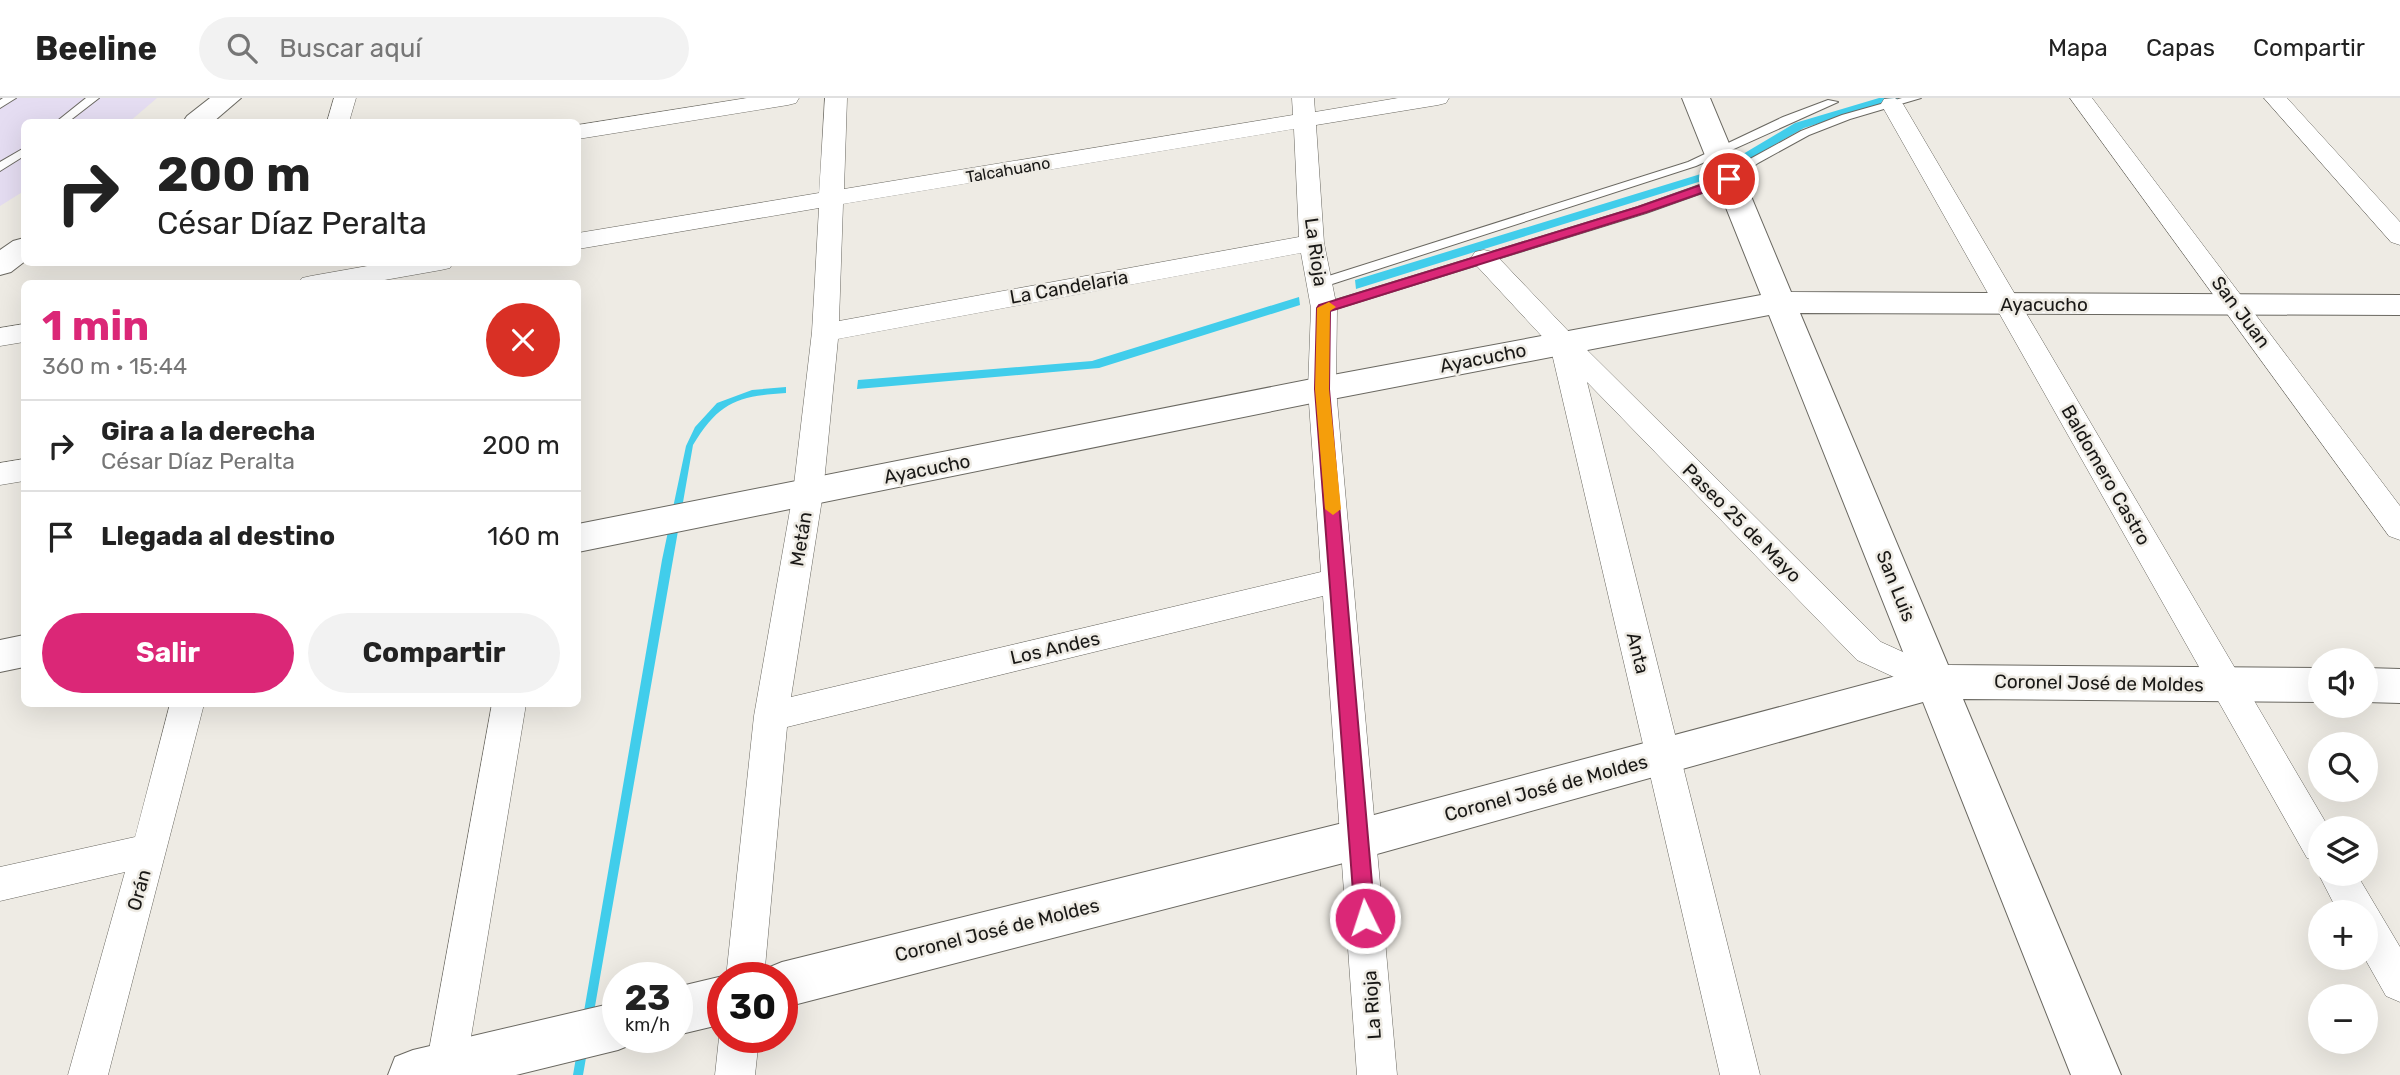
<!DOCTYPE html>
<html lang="es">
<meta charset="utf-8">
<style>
body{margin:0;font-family:Rubik,sans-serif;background:#f2f2f2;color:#222;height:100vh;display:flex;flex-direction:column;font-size:26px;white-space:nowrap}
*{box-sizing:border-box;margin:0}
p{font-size:23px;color:#767676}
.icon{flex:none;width:38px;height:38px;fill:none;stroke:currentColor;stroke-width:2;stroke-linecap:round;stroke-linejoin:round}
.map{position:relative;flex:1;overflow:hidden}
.details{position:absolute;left:21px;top:182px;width:560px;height:427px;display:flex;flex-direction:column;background:#fff;border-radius:10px;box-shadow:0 7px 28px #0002}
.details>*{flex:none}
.guide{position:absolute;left:21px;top:21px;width:560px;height:147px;border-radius:10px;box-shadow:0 7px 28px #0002;background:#fff;color:#222;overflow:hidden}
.tools{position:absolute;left:2308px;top:550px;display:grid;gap:14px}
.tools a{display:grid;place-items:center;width:70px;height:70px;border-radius:50%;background:#fff;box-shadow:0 7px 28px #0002;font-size:35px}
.speed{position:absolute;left:602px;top:864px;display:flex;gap:14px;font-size:35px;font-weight:700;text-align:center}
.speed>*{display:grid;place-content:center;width:91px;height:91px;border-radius:50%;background:#fff;box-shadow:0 7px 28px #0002;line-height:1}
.speed small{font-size:18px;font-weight:400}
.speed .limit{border:10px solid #d22;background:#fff;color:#111}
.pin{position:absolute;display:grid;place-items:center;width:60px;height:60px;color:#fff;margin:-30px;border:4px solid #fff;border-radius:50%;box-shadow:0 2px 7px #0007}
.me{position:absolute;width:77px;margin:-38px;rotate:356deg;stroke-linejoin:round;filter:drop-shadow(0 0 5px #0008)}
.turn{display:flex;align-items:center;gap:24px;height:147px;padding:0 21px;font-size:32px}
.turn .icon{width:91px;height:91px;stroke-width:2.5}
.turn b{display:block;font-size:49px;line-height:60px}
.round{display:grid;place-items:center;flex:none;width:74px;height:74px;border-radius:37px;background:#f2f2f2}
.headline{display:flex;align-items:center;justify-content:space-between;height:119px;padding:0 21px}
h1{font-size:42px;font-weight:700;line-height:52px;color:#db2777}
.button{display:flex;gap:14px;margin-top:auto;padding:14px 21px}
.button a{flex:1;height:80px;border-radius:42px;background:#db2777;color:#fff;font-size:28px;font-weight:700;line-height:80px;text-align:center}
.button a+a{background:#f2f2f2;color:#222}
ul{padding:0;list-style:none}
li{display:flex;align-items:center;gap:21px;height:91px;padding:0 21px;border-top:2px solid #e0e0e0}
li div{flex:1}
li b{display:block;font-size:26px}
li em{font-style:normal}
header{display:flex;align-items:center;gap:42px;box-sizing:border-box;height:98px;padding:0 35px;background:#fff;border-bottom:2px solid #e0e0e0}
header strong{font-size:33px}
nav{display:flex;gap:38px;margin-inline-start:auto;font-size:24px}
.search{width:490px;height:63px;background:#f2f2f2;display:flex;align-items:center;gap:18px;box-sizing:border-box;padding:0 24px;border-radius:38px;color:#767676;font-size:26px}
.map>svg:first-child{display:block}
.industrial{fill:#e5ddf2}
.water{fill:#41cdeb}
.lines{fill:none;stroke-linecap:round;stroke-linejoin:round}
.lane-casing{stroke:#6a6861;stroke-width:2}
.street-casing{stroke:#6a6861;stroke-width:1}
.secondary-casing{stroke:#6a6861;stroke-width:2}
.lane{fill:#fff;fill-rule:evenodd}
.street{fill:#fff;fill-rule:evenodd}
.secondary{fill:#fff;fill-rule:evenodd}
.route{fill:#db2777;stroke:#8e194d;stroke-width:2}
.slow{fill:#f59e0b}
.labels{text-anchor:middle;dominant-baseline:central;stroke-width:5;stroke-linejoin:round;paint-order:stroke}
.far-street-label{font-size:16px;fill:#191816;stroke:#eeebe4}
.street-label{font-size:19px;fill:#191816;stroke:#eeebe4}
</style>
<header>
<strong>Beeline</strong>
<div class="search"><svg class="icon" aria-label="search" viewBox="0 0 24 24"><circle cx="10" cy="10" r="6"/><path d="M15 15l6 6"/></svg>Buscar aquí</div>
<nav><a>Mapa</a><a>Capas</a><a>Compartir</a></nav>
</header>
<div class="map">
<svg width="2400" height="977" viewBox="0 0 2400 977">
<rect width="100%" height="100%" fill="#eeebe4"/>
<path class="industrial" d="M0,0H157L129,24H24V93L0,108Z"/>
<path class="water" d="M1879,0H1900L1804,30L1746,63L1743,56L1795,25Z
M1704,75L1708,81L1356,191L1355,182Z
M1299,199L1300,207L1099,270L857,291L858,282L1092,263Z
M786,289V295C737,298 719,304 693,347L583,977H573L662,462L686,348L695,329L717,305L752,292Z"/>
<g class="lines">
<g class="lane-casing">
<path id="lane" d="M3,0H16L0,10V2Z
M86,0H99L68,24H56Z
M1902,0H1921L1850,21L1809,37L1758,65L1733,84L1646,115L1329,213L1324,214L1317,210L1319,207L1638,109L1725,78L1750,61L1801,33L1842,17Z
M1828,2L1838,4L1696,68L1326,188H1316L1315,185L1316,182L1688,64L1783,19Z
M24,50V58L0,73V64Z"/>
</g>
<g class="street-casing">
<path id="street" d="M334,0H356L349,24H327Z
M747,0H799L796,5L788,7L578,41V27Z
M825,0H847L844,91L1293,17L1292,0H1314L1315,14L1398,0H1449L1446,5L1438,7L1316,27L1324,145L1337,210L1336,291L1397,977H1357L1323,498L787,629L764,880H726L754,618L793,395L812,234L819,110L578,151V135L819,95ZM1294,31L1299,139L839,223L843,106ZM1301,155L1311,210L1308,291L1321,474L791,599L823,395L838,241Z
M1895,0L1903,6L2329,730H2320V764L2307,760L1881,6L1884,1Z
M2070,0H2092L2400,408V442L2389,438Z
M2264,0H2287L2400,124V147L2391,144Z
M1484,152L1493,154L1573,238L1881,544L1947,574L1952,584L1947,594L1935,598L1857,562L1587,284L1760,977H1720L1550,247L1475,166L1471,160L1475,154Z
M390,164H453L450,170L441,172L362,186H298L302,180L311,178Z
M24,226V244L0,248V230Z
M24,361V383L0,387V365Z
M170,606H204L108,977H68L125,774L0,803V769L135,739Z
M492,606H526L466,969L463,977H429L426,969Z
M2320,768V775H2356L2400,849V904L2386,898L2364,859H2366V814H2338L2318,775Z
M723,931V940H759L755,977H715L719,940Z"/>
</g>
<g class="secondary-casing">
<path id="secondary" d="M210,0H241L213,24H183L187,18Z
M1682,0H1710L1791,194L2400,197V217L1800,215L1948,567L2320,570V604L1963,601L2121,977H2071L1923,604L1359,761L782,910V880H761L765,871L782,864L1359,721L1911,574L1769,217L1322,303L578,454V426L1322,279L1761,197Z
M24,140V164L11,174L0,177V152L13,143Z
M24,537V569L0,574V542Z
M2366,570L2400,571V605L2366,604Z
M723,878L728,880H723V926L677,937V889Z
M618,904V940H637L635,945L618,952L516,977H388L395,959L413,952Z"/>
</g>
<use href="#lane" class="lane"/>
<use href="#street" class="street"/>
<use href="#secondary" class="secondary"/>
</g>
<path class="route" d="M1729,77L1733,78V84L1647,114L1330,213L1329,291L1375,820L1372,826L1365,829L1358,826L1355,820L1315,291L1317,210L1319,207L1638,109Z"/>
<path class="slow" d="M1329,204L1336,209L1330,213L1329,291L1341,411L1333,417L1325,411L1315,291L1317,210Z"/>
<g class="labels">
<g class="far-street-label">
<text transform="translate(1008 72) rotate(-10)">Talcahuano</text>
</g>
<g class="street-label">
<text transform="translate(1316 154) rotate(82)">La Rioja</text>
<text transform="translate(1069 189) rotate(-10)">La Candelaria</text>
<text x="2044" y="206">Ayacucho</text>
<text transform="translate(2241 214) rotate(53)">San Juan</text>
<text transform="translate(1483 260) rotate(-11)">Ayacucho</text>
<text transform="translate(927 371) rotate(-11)">Ayacucho</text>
<text transform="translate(2106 377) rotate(60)">Baldomero Castro</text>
<text transform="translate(1742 425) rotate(45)">Paseo 25 de Mayo</text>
<text transform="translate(801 441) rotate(-81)">Metán</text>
<text transform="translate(1896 488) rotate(68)">San Luis</text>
<text transform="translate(1055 550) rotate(-13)">Los Andes</text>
<text transform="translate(1638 555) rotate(76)">Anta</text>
<text transform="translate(2099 585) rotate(1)">Coronel José de Moldes</text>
<text transform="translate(1546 690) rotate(-15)">Coronel José de Moldes</text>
<text transform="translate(139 792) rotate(-74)">Orán</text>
<text transform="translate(997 832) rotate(-14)">Coronel José de Moldes</text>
<text transform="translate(1372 907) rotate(-94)">La Rioja</text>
</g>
</g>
</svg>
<div class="tools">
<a><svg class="icon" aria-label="sound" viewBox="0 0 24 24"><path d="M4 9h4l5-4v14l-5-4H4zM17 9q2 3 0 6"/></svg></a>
<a><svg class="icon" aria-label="search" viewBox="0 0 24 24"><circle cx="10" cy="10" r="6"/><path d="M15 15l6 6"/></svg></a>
<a><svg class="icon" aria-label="layers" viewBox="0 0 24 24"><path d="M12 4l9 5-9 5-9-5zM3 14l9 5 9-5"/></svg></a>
<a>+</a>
<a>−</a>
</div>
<div class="speed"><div>23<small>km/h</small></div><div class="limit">30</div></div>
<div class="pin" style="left:1729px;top:81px;background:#d93025"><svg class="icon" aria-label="arrive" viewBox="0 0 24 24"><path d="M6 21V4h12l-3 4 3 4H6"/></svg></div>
<svg class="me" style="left:1365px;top:820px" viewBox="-20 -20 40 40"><circle r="17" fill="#db2777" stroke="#fff" stroke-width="3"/><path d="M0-11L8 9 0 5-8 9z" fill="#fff"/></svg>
<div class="guide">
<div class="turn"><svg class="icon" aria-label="right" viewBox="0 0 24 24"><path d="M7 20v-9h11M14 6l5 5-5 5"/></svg><div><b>200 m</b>César Díaz Peralta</div></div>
</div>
<section class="details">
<div class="headline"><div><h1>1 min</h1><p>360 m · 15:44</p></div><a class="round" style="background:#d93025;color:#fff"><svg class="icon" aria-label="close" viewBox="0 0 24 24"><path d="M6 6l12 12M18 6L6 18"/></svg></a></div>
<ul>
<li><svg class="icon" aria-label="right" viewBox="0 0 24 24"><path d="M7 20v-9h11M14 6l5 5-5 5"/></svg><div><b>Gira a la derecha</b><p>César Díaz Peralta</p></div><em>200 m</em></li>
<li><svg class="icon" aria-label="arrive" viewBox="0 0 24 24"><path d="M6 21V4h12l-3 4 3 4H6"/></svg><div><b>Llegada al destino</b></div><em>160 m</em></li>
</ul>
<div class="button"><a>Salir</a><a>Compartir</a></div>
</section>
</div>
